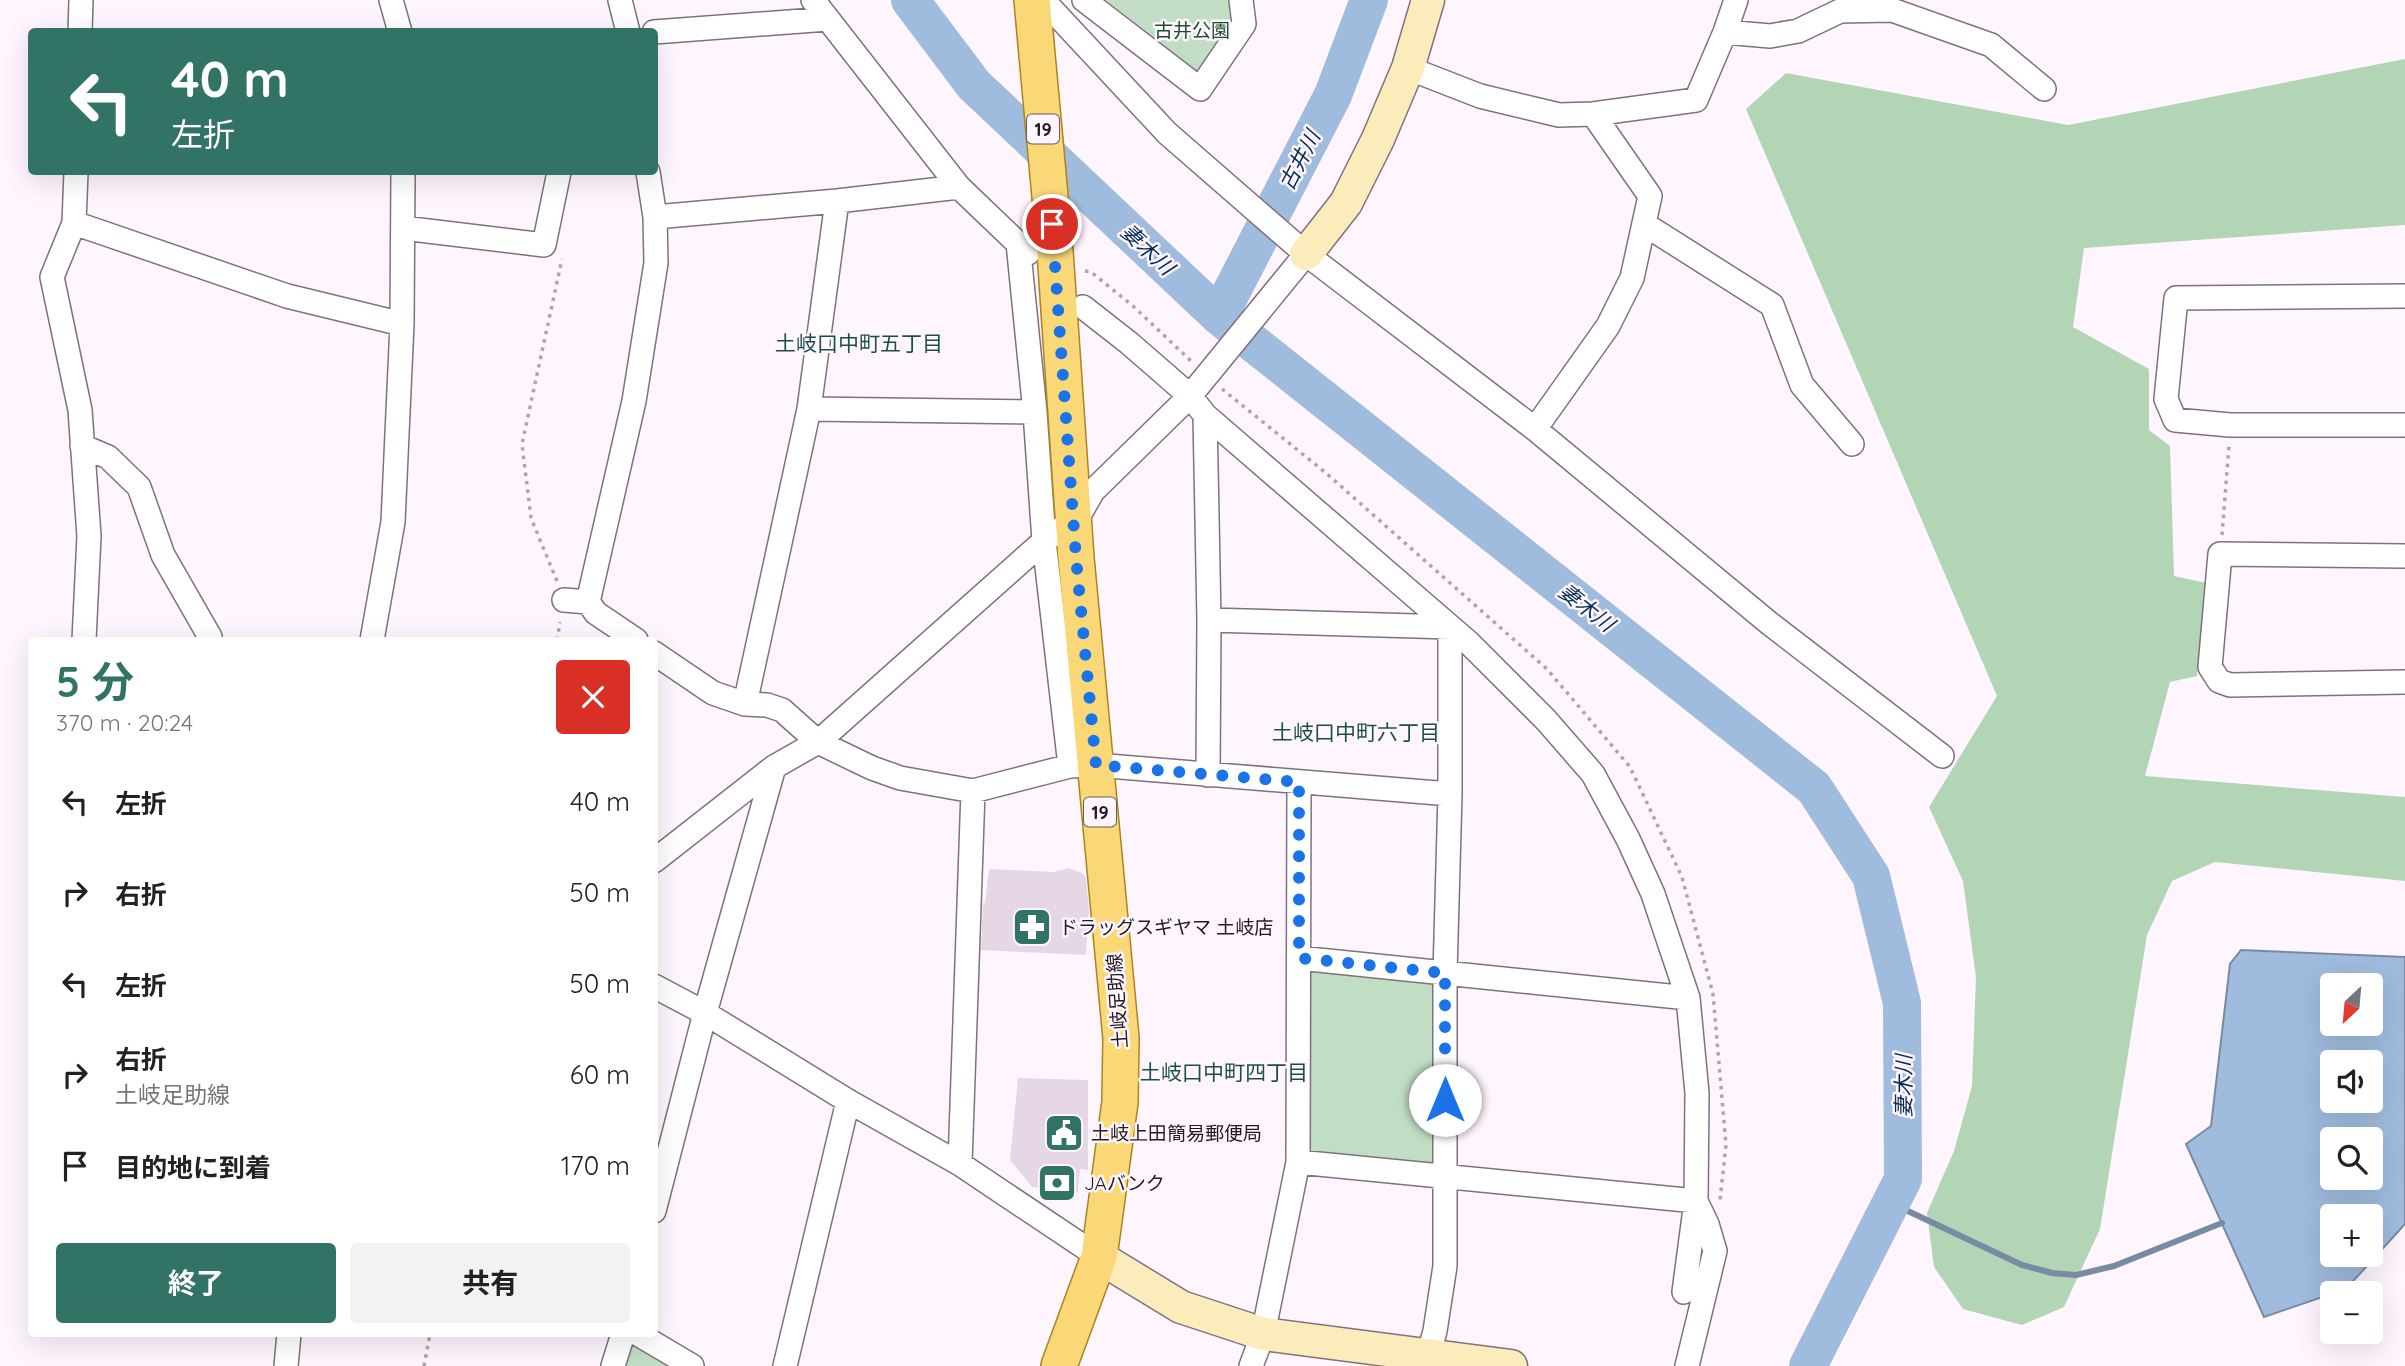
<!DOCTYPE html>
<html lang="ja">
<meta charset="utf-8">
<style>
body{margin:0;font-family:Quicksand,"Noto Sans JP",sans-serif;background:#f2f2f2;color:#222;height:100vh;display:flex;flex-direction:column;font-size:26px;white-space:nowrap}
*{box-sizing:border-box;margin:0}
p{font-size:23px;color:#767676}
.icon{flex:none;width:38px;height:38px;fill:none;stroke:currentColor;stroke-width:2;stroke-linecap:round;stroke-linejoin:round}
.map{position:relative;flex:1;overflow:hidden}
.details{position:absolute;left:28px;top:637px;width:630px;height:700px;display:flex;flex-direction:column;background:#fff;border-radius:7px;box-shadow:0 7px 28px #0002}
.details>*{flex:none}
.guide{position:absolute;left:28px;top:28px;width:630px;height:147px;border-radius:7px;box-shadow:0 7px 28px #0002;background:#317465;color:#fff;overflow:hidden}
.needle{width:46px;rotate:206deg}
.fabs{position:absolute;left:2320px;top:973px;display:grid;gap:14px}
.fabs a{display:grid;place-items:center;width:63px;height:63px;border-radius:7px;background:#fff;box-shadow:0 7px 28px #0002;font-size:35px}
.pin{position:absolute;display:grid;place-items:center;width:60px;height:60px;color:#fff;margin:-30px;border:4px solid #fff;border-radius:50%;box-shadow:0 2px 7px #0007}
.me{position:absolute;width:77px;margin:-38px;rotate:0deg;stroke-linejoin:round;filter:drop-shadow(0 0 5px #0008)}
.turn{display:flex;align-items:center;gap:24px;height:147px;padding:0 28px;font-size:32px}
.turn .icon{width:91px;height:91px;stroke-width:2.5}
.turn b{display:block;font-size:49px;line-height:60px}
.round{display:grid;place-items:center;flex:none;width:74px;height:74px;border-radius:7px;background:#f2f2f2}
.headline{display:flex;align-items:center;justify-content:space-between;height:119px;padding:0 28px}
h1{font-size:42px;font-weight:700;line-height:52px;color:#317465}
.cta{display:flex;gap:14px;margin-top:auto;padding:14px 28px}
.cta a{flex:1;height:80px;border-radius:7px;background:#317465;color:#fff;font-size:28px;font-weight:700;line-height:80px;text-align:center}
.cta a+a{background:#f2f2f2;color:#222}
ul{padding:0;list-style:none}
li{display:flex;align-items:center;gap:21px;height:91px;padding:0 28px}
li div{flex:1}
li b{display:block;font-size:26px}
li em{font-style:normal}
.map>svg:first-child{display:block}
.green{fill:#c1ddc3}
.forest{fill:#b1d5b5}
.water{fill:#9fbbdd;stroke:#798ba4;stroke-width:2;fill-rule:evenodd}
.lines{fill:none;stroke-linecap:round;stroke-linejoin:round}
.stream{stroke:#798ba4;stroke-width:6}
.river{stroke:#9fbbdd;stroke-width:38}
.building{fill:#e6d7e4}
.street-casing{stroke:#7f717d;stroke-width:26}
.secondary-casing{stroke:#7f717d;stroke-width:35}
.primary-casing{stroke:#ab841e;stroke-width:38}
.path{stroke:#ada5ac;stroke-width:3.5;stroke-dasharray:3.5 5;stroke-linecap:butt}
.street{stroke:#fff;stroke-width:23}
.secondary{stroke:#fcebbb;stroke-width:32}
.primary{stroke:#fad777;stroke-width:35}
.route{stroke:#1a73e8;stroke-width:12;stroke-dasharray:0 21.6}
.labels{text-anchor:middle;dominant-baseline:central;stroke-width:5;stroke-linejoin:round;paint-order:stroke}
.shield{fill:#fff5fe;stroke:#635c63;stroke-width:2}
.shield-label{font-size:18px;font-weight:bold;fill:#201b20}
.park-label{font-size:19px;fill:#1b5027;stroke:#fff5fe}
.poi-label{font-size:19px;fill:#201b20;stroke:#fff5fe;text-anchor:start}
.street-label{font-size:19px;fill:#201b20;stroke:#fff5fe}
.water-label{font-size:21px;font-style:italic;fill:#042c56;stroke:#fff5fe}
.neighbourhood-label{font-size:21px;fill:#1a5044;stroke:#fff5fe}
</style>
<div class="map">
<svg width="2405" height="1366" viewBox="0 0 2405 1366">
<rect width="100%" height="100%" fill="#fff5fe"/>
<path class="green" d="M1106,0H1231L1233,21L1200,73Z
M1317,969L1431,980L1435,987L1434,1164L1312,1157L1307,1147L1310,975Z
M627,1339L681,1366H620Z"/>
<path class="forest" d="M2405,59V225L2084,248L2073,327L2149,369V430L2170,446L2174,576L2206,583L2197,676L2170,682L2145,776L2405,797V881L2215,862L2172,881L2147,935L2100,1229L2064,1307L2022,1325L1963,1309L1934,1267L1927,1213L1954,1151L1972,1086L1976,977L1963,881L1929,807L1997,696L1746,109L1786,73L2068,125Z"/>
<path class="water" d="M2241,950L2405,957V1224L2346,1289L2264,1317L2186,1144L2211,1126L2230,964ZM2333,985H2371V1024H2333ZM2333,1062H2371V1101H2333ZM2333,1139H2371V1178H2333ZM2333,1216H2371V1255H2333Z"/>
<g class="lines">
<path class="stream" d="M1891,1203L2022,1265L2052,1273L2076,1275L2114,1266L2222,1223"/>
<path class="river" d="M910,0L974,85L1219,316L1814,788L1871,876L1902,1003L1903,1179L1808,1366
M1219,316L1333,95L1369,0"/>
</g>
<path class="building" d="M1069,868L1082,873L1086,878L1089,909L1086,955L981,950L983,903H985L989,869L1054,872Z
M1018,1078L1088,1080V1170L1080,1169L1078,1192L1032,1187L1010,1160Z"/>
<g class="lines">
<g class="street-casing">
<path id="street" d="M391,0L400,32
M620,0L628,32
M813,0L959,187L1028,253
M1043,0L1167,133L1306,254L1535,429L1769,623L1942,756
M1084,0L1200,89L1244,24L1241,0
M80,32L81,0
M654,32L828,19
M1725,32L1770,36L1798,31L1840,11L1892,10L1991,45L2044,89
M1408,68L1480,96L1559,115L1593,114L1696,100L1725,32L1736,0
M76,172L74,223L52,277L80,410L89,536L84,640
M648,172L655,217
M74,223L287,296L402,324
M1644,224L1772,305L1802,385L1852,444
M403,228L544,245L559,172
M1018,243L1035,412L1044,541L1070,766
M2405,296L2176,298L2166,399L2175,420L2230,425H2405
M1083,307L1129,343L1190,396L1205,415L1468,642L1546,720L1593,774L1628,839L1653,894L1688,998L1697,1093L1696,1201L1707,1224L1715,1251L1687,1366
M809,409L1035,412
M1205,415L1209,620L1208,775
M1535,429L1608,326L1632,278L1650,196L1593,114
M82,446L108,457L139,487L163,555L210,637
M2405,556L2220,554L2210,667L2219,681L2230,685L2405,682
M564,600L588,602
M1209,620L1450,627V794L1445,973V1266L1435,1331L1425,1366
M372,640L393,522L402,324L403,172
M636,640L596,613L588,602L634,401L656,263L655,217L837,201L959,187
M654,653L713,693L745,704L767,705L782,710L818,742L872,768L900,778L973,791L1070,766L1096,765L1450,794
M745,704L809,409L837,201
M654,861L774,767L818,742L1044,541L1061,529L1074,524L1093,491L1190,396L1306,254
M1299,958L1688,998
M654,986L705,1013L848,1101L960,1164L1099,1257
M1298,1162L1696,1201L1684,1292
M960,1164L973,791
M654,1211L705,1013L774,767
M638,1334L692,1366
M286,1366L289,1334
M613,1366L623,1334
M785,1366L848,1101
M1251,1366L1263,1334L1298,1162L1299,782"/>
</g>
<g class="secondary-casing">
<path id="secondary" d="M1306,254L1346,203L1378,139L1408,68L1428,0
M1099,1257L1181,1307L1263,1334L1511,1366"/>
</g>
<g class="primary-casing">
<path id="primary" d="M1032,0L1055,251L1076,558L1121,1038L1120,1102L1099,1257L1059,1366"/>
</g>
<path class="path" d="M1085,271L1091,272L1133,306L1191,361
M1222,389L1326,473L1547,669L1630,767L1682,877L1713,994L1726,1145L1720,1200
M2222,535L2229,445
M557,581L531,518L522,444L562,259
M557,640L560,622
M424,1366L430,1334"/>
<use href="#street" class="street"/>
<use href="#secondary" class="secondary"/>
<use href="#primary" class="primary"/>
</g>
<g class="lines">
<path class="route" d="M1052,224L1076,558L1096,765L1299,782V958L1445,973V1100"/>
</g>
<defs>
<g id="pharmacy-square" transform="scale(2.0125)"><rect x="-9" y="-9" width="18" height="18" rx="4" fill="#317465" stroke="#fff5fe"/><path d="M-2-6h4v4h4v4h-4v4h-4v-4h-4v-4h4Z" fill="#fff"/></g>
<g id="civic-square" transform="scale(2.0125)"><rect x="-9" y="-9" width="18" height="18" rx="4" fill="#317465" stroke="#fff5fe"/><path d="M-.6-6.5H3V-4.5H.6V-3L4-1V1h2V6H-6V1h2V-1L-.6-3ZM-1.2 2.5V6h2.4V2.5Z" fill="#fff"/></g>
<g id="bank-square" transform="scale(2.0125)"><rect x="-9" y="-9" width="18" height="18" rx="4" fill="#317465" stroke="#fff5fe"/><path d="M-6-4H6V4H-6ZM0-2.3a2.3 2.3 0 1 0 0 4.6a2.3 2.3 0 1 0 0-4.6Z" fill="#fff"/></g>
</defs>
<g fill-rule="evenodd">
<use href="#pharmacy-square" x="1032" y="927"/>
<use href="#civic-square" x="1064" y="1133"/>
<use href="#bank-square" x="1057" y="1183"/>
</g>
<g class="labels">
<g class="shield">
<rect x="1027" y="114.5" width="32" height="29" rx="5"/>
<rect x="1084" y="797.5" width="32" height="29" rx="5"/>
</g>
<g class="shield-label">
<text x="1043" y="129">19</text>
<text x="1100" y="812">19</text>
</g>
<g class="park-label">
<text x="1192" y="30">古井公園</text>
</g>
<g class="poi-label">
<text x="1059" y="927">ドラッグスギヤマ 土岐店</text>
<text x="1091" y="1133">土岐上田簡易郵便局</text>
<text x="1084" y="1183">JAバンク</text>
</g>
<g class="street-label">
<text transform="translate(1117 1001) rotate(-94)">土岐足助線</text>
</g>
<g class="water-label">
<text transform="translate(1299 160) rotate(-63)">古井川</text>
<text transform="translate(1148 249) rotate(43)">妻木川</text>
<text transform="translate(1587 607) rotate(38)">妻木川</text>
<text transform="translate(1903 1086) rotate(-90)">妻木川</text>
</g>
<g class="neighbourhood-label">
<text x="859" y="343">土岐口中町五丁目</text>
<text x="1356" y="732">土岐口中町六丁目</text>
<text x="1224" y="1072">土岐口中町四丁目</text>
</g>
</g>
</svg>
<div class="fabs">
<a><svg class="needle" viewBox="-14 -14 28 28"><path d="M0-13l5 13h-10z" fill="#e53935"/><path d="M0 13l5-13h-10z" fill="#767676"/></svg></a>
<a><svg class="icon" aria-label="sound" viewBox="0 0 24 24"><path d="M4 9h4l5-4v14l-5-4H4zM17 9q2 3 0 6"/></svg></a>
<a><svg class="icon" aria-label="search" viewBox="0 0 24 24"><circle cx="10" cy="10" r="6"/><path d="M15 15l6 6"/></svg></a>
<a>+</a>
<a>−</a>
</div>
<div class="pin" style="left:1052px;top:224px;background:#d93025"><svg class="icon" aria-label="arrive" viewBox="0 0 24 24"><path d="M6 21V4h12l-3 4 3 4H6"/></svg></div>
<svg class="me" style="left:1445px;top:1100px" viewBox="-20 -20 40 40"><circle r="19" fill="#fff"/><path d="M0-13L10 11 0 6-10 11z" fill="#1a73e8"/></svg>
<div class="guide">
<div class="turn"><svg class="icon" aria-label="left" viewBox="0 0 24 24"><path d="M17 20v-9H6M10 6l-5 5 5 5"/></svg><div><b>40 m</b>左折</div></div>
</div>
<section class="details">
<div class="headline"><div><h1>5 分</h1><p>370 m · 20:24</p></div><a class="round" style="background:#d93025;color:#fff"><svg class="icon" aria-label="close" viewBox="0 0 24 24"><path d="M6 6l12 12M18 6L6 18"/></svg></a></div>
<ul>
<li><svg class="icon" aria-label="left" viewBox="0 0 24 24"><path d="M17 20v-9H6M10 6l-5 5 5 5"/></svg><div><b>左折</b></div><em>40 m</em></li>
<li><svg class="icon" aria-label="right" viewBox="0 0 24 24"><path d="M7 20v-9h11M14 6l5 5-5 5"/></svg><div><b>右折</b></div><em>50 m</em></li>
<li><svg class="icon" aria-label="left" viewBox="0 0 24 24"><path d="M17 20v-9H6M10 6l-5 5 5 5"/></svg><div><b>左折</b></div><em>50 m</em></li>
<li><svg class="icon" aria-label="right" viewBox="0 0 24 24"><path d="M7 20v-9h11M14 6l5 5-5 5"/></svg><div><b>右折</b><p>土岐足助線</p></div><em>60 m</em></li>
<li><svg class="icon" aria-label="arrive" viewBox="0 0 24 24"><path d="M6 21V4h12l-3 4 3 4H6"/></svg><div><b>目的地に到着</b></div><em>170 m</em></li>
</ul>
<div class="cta"><a>終了</a><a>共有</a></div>
</section>
</div>
